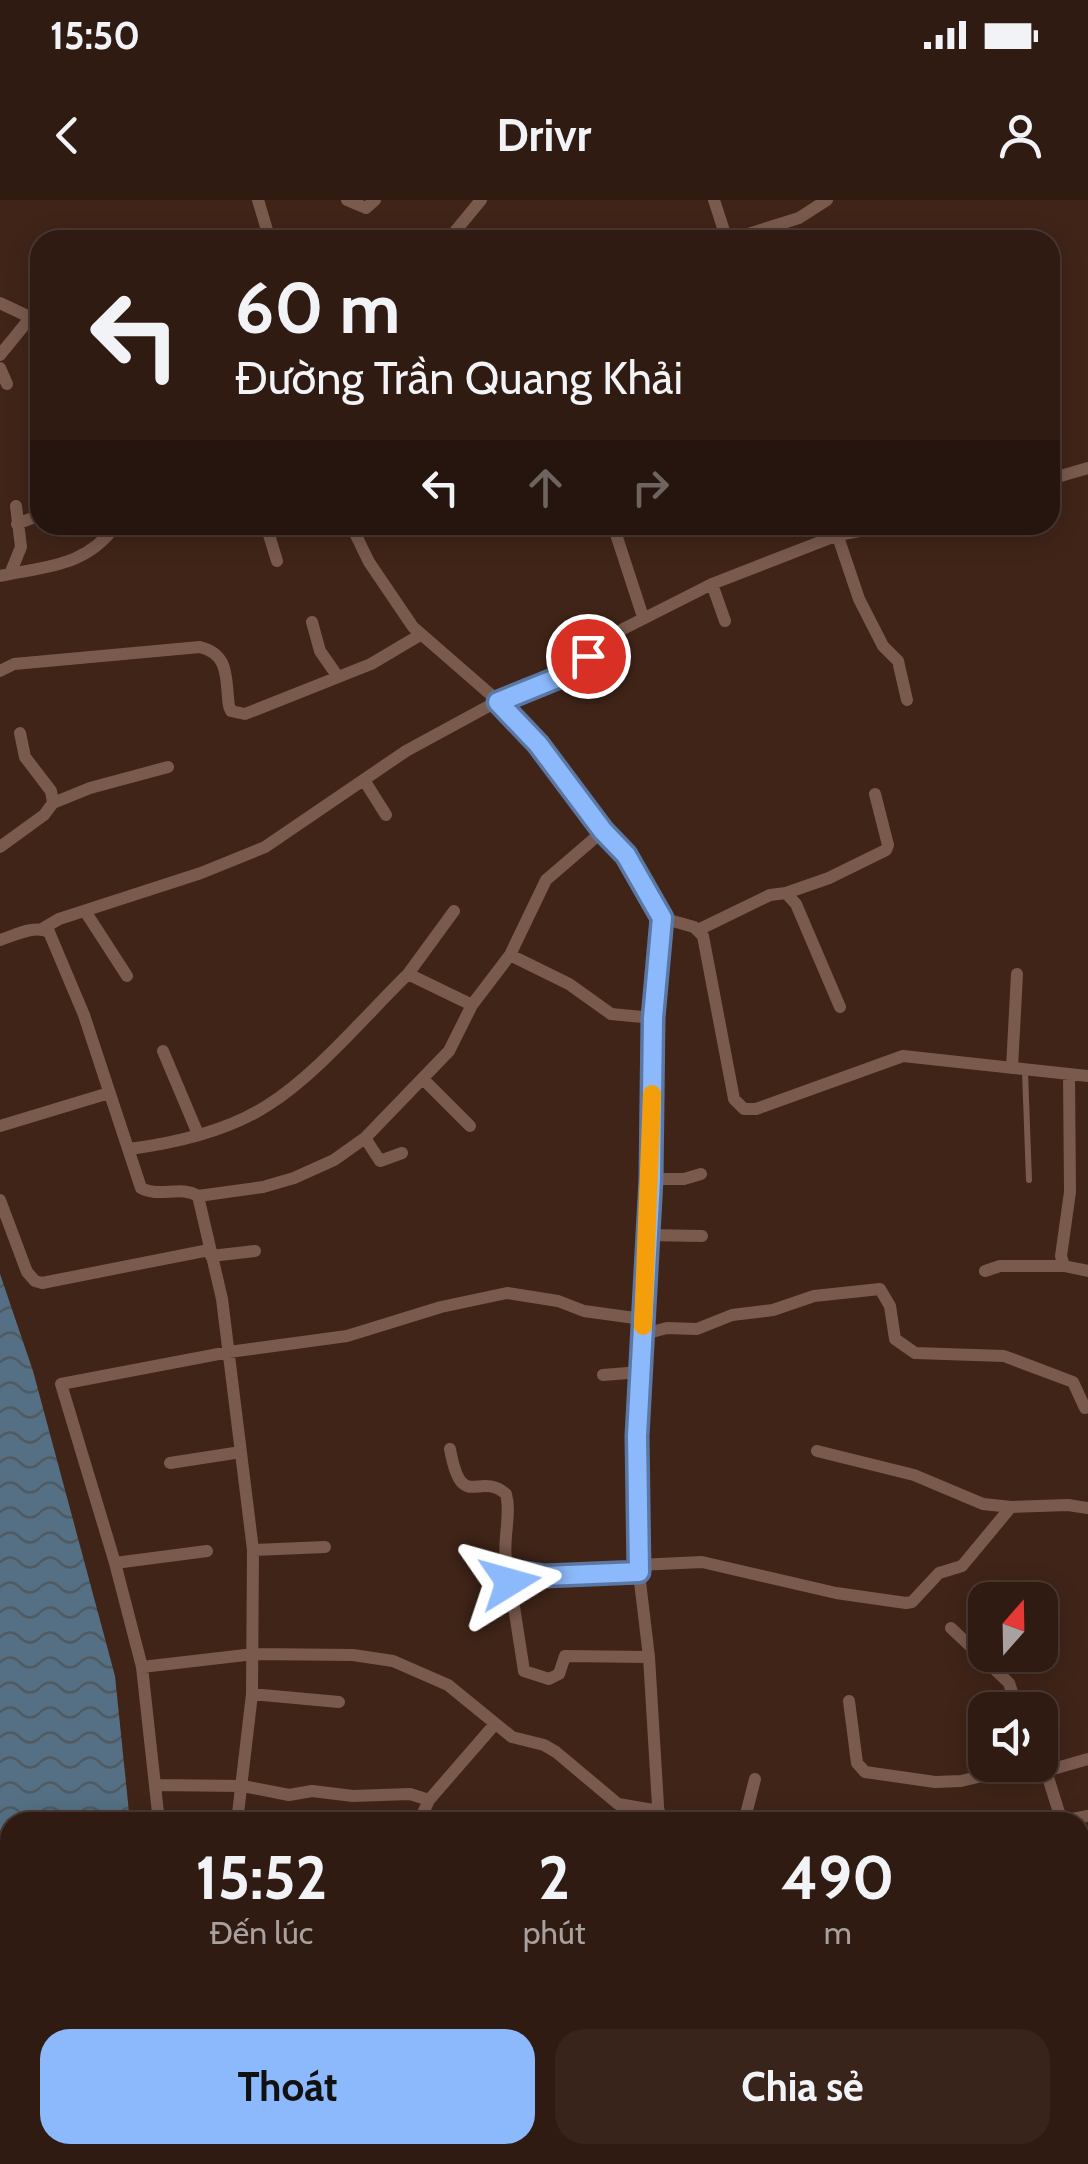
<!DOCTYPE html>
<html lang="vi">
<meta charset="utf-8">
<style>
body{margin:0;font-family:Cabin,sans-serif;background:#38241b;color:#f1f3f6;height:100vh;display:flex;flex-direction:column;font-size:38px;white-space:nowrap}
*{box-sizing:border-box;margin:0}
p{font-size:32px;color:#a8a19f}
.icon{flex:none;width:55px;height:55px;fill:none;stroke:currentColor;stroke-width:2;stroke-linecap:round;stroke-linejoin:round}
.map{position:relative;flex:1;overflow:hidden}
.panel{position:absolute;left:0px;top:1612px;width:1090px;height:352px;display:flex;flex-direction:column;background:#301b12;border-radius:30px 30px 0 0;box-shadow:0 5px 25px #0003,0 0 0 2px #4b3932}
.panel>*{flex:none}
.guide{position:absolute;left:30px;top:30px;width:1030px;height:305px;border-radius:30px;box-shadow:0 5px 25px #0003,0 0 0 2px #4b3932;background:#301b12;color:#f1f3f6;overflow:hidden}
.needle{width:65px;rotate:20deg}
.controls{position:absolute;left:968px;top:1382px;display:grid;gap:20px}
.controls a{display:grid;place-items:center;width:90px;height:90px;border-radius:20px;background:#301b12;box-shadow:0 5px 25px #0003,0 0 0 2px #4b3932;font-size:50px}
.pin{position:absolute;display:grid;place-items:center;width:85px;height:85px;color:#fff;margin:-42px;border:5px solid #fff;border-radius:50%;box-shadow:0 2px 10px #0007}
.me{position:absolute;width:110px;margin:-55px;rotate:82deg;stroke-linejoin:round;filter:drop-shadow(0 0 8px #0008)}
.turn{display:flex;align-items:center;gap:35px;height:210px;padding:0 40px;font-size:45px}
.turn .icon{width:130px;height:130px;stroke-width:2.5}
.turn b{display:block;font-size:70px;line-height:85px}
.lanes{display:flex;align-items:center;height:95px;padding:0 40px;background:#0003;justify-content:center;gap:50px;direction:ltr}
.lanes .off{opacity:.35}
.eta{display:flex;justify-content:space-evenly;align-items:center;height:170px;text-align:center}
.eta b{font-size:60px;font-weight:700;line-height:70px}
.cta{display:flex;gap:20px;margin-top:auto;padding:20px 40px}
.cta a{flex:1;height:115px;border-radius:30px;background:#8cb9fc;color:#111;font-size:40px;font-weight:700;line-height:115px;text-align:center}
.cta a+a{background:#38241b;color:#f1f3f6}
.status{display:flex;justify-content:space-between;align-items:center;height:70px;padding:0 50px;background:#301b12;direction:ltr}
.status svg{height:28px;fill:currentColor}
header{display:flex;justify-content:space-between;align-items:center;height:130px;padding:0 40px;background:#301b12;font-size:45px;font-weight:700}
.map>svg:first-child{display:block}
.forest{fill:url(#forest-firs)}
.water{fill:url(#water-waves)}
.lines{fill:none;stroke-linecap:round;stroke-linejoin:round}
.lane{stroke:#7a5a4d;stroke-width:6}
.street{stroke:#7a5a4d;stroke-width:12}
.route-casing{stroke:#5b78a4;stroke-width:25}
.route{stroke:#8cb9fc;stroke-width:18}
.slow{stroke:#f59e0b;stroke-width:18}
</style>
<div class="status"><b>15:50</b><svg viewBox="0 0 49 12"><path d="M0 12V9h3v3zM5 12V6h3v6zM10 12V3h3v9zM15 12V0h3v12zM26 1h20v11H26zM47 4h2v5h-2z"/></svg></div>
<header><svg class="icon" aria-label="back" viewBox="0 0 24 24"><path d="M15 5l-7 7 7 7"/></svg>Drivr<svg class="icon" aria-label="person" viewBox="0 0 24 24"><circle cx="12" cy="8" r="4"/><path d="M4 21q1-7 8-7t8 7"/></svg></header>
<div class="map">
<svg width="1088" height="1964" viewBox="0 0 1088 1964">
<defs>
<pattern id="forest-firs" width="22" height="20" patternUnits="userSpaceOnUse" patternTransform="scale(2.5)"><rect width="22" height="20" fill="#324839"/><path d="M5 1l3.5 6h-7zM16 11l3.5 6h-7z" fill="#506255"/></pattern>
<pattern id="water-waves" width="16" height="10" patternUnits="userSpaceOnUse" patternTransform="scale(2.5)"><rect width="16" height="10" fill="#557084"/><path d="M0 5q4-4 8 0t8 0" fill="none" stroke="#4f5a62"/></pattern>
</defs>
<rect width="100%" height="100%" fill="#402418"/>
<path class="forest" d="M1080,1818L1088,1821V1964H708L716,1955H1080Z"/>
<path class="water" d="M0,1074L33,1171L115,1476L130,1622H10V1955H99L98,1964H0Z"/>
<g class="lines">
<path class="lane" d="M1025,872L1029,980"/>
<path class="street" d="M258,0L270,40
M347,0L366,8L375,0
M714,0L727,40
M448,40L481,0
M729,40L799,18L827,0
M0,103L40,122
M0,155L31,117
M0,168L7,184
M1050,279L1088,268
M17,324L40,315
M266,325L277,361
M351,325L369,362L413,427L498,501L538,544L603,631L626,655L662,718L653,818L651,979L637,1236L638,1365L649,1457L659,1622
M613,325L643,417
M834,325L859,399L883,446L898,461L907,500
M10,374L21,347L16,306
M0,376C46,366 86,367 116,325
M712,384L725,421
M312,422L320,451L338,477
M0,471L14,464L200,447C231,455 225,480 229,506L231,511L245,514L371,464L420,435
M364,580L386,615
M53,603L90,588L168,567
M0,647L44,615L53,603L51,591L25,557L20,533
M786,693L829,678L886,650L888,645L875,594
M85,711L127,776
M662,718L694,727L703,736L734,899L744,909H756L903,856L1088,876
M42,729L59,719L201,673L265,647L406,551L498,501L560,477L623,429L712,384L838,335L892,325
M698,730L770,695L786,693L796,704L840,807
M0,740C16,735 33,725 49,732L84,815L141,988C159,998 181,985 198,996L222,1099L253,1350L252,1494L237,1622
M510,755L569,784L611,814L653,818
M408,774L454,711
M163,851L198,934
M1012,868L1017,774
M1069,874L1070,992L1061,1056L1064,1066L1088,1071
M424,880L470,926
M0,926L109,893
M365,938L380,961L402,953
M130,949C175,943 230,930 268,905C317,874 366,815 408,774L472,805
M651,979H684L701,974
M198,996L263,987L294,978L334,960L365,938L449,851L472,805L510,755L546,680L603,631
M0,1000L27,1072L35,1081L42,1083L209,1050
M647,1035L702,1036
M211,1056L255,1051
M985,1071L1000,1066H1064
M644,1134L667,1128L697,1129L732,1115L773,1110L814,1096L880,1089L890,1106L895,1139L915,1153L1004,1156L1073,1182L1085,1208
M603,1175L640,1172
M450,1249C462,1314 478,1270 506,1294C513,1319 497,1353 512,1375
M817,1251L914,1275L983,1304L1011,1307
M170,1263L241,1252
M253,1350L325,1347
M115,1363L207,1351
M638,1365L702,1362L836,1393L906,1403L912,1402L939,1373L962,1366L1011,1307L1068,1305L1088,1308
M639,1371L545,1376L518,1371L512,1375L510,1381L524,1471L549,1479L559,1474L565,1456L649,1457
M951,1428L1009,1483L1018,1510
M142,1467L254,1454L353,1455L393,1461L448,1485L512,1537L544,1545L556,1552L618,1604L659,1611
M252,1494L339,1502
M849,1501L857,1563L865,1572L935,1582L961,1581L1028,1565
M1040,1562L1046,1571L1062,1622
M1046,1571L1088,1559
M156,1585L243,1586L289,1595L312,1591L353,1596L410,1594L429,1600
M159,1622L142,1467L115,1363L61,1184L229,1152L347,1136L441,1107L507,1093L558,1101L584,1111L642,1119
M419,1622L429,1600L495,1524
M744,1622L755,1579
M1056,1622L1088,1616
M1080,1688L1088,1693
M109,1955L110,1964
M282,1955L287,1964
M394,1955L405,1964
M491,1964L496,1955"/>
</g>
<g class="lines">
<g class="route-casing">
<path id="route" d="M510,1382L512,1375L518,1372L545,1376L639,1372L637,1236L651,979L653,818L662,718L626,655L603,631L538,544L498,502L560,477L588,456"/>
</g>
<use href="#route" class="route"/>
<path class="slow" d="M643,1126L652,894"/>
</g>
</svg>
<div class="controls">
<a><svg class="needle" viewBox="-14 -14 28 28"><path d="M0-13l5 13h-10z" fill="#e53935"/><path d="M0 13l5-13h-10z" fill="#a8a19f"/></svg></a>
<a><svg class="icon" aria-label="sound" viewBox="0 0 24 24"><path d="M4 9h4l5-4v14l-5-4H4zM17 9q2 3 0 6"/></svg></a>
</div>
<div class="pin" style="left:588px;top:456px;background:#d93025"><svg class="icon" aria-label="arrive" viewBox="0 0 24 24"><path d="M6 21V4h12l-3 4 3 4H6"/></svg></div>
<svg class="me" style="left:510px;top:1382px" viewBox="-20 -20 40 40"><path d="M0-17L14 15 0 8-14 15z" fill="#8cb9fc" stroke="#fff" stroke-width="4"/></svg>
<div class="guide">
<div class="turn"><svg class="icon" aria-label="left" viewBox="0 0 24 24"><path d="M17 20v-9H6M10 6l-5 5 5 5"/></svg><div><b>60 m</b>Đường Trần Quang Khải</div></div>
<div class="lanes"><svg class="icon" aria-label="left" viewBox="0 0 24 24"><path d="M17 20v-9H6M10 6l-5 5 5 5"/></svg><svg class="icon off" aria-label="ahead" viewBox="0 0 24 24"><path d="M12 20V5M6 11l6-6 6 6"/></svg><svg class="icon off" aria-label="right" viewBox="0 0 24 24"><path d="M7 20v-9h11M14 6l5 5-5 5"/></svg></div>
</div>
<section class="panel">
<div class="eta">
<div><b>15:52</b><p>Đến lúc</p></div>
<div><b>2</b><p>phút</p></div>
<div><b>490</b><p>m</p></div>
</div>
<div class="cta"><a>Thoát</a><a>Chia sẻ</a></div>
</section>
</div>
